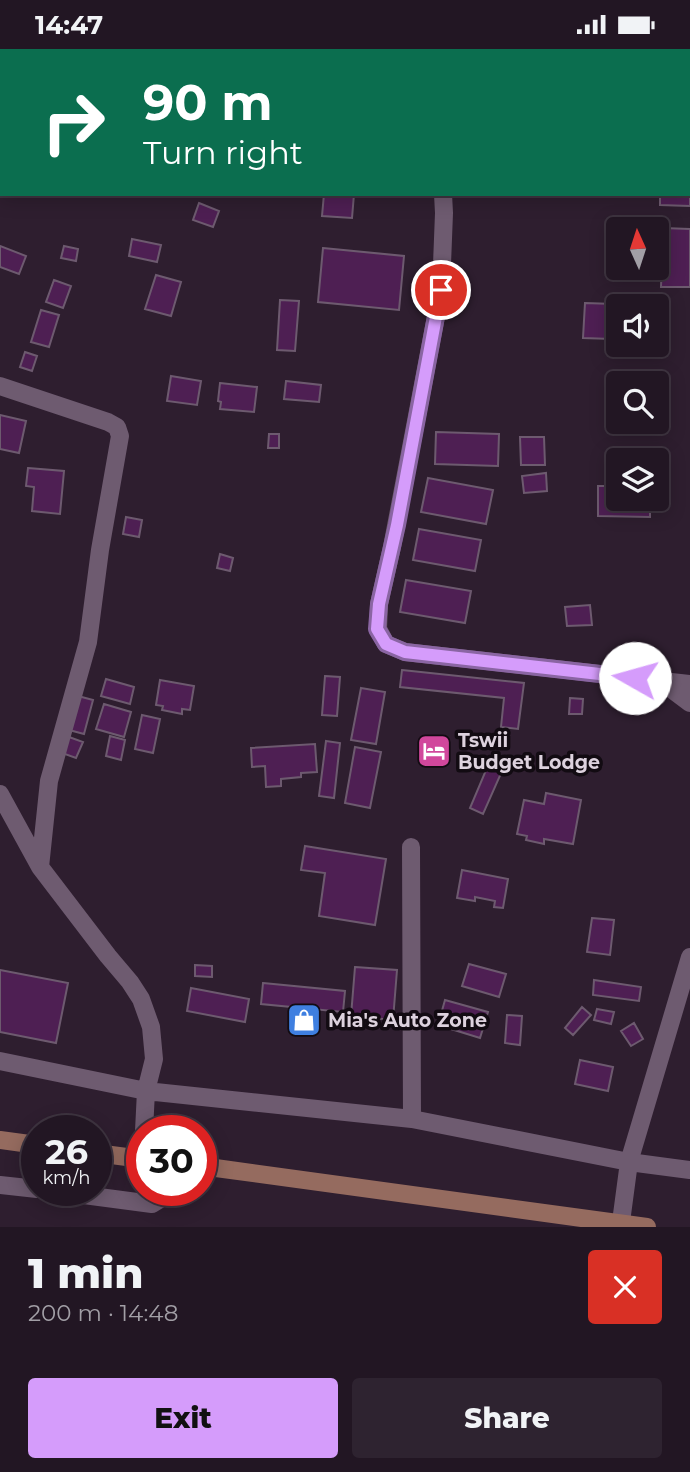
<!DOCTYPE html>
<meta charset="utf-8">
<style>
body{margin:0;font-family:Montserrat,sans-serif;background:#2e2330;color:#f1f3f6;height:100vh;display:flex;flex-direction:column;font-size:26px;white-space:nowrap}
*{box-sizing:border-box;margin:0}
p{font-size:23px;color:#a29fa6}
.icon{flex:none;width:38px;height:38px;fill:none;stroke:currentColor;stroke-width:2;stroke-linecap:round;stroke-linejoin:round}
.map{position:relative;height:1178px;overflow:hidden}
.side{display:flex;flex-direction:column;background:#221623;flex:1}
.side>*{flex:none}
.guide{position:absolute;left:0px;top:0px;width:691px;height:147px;box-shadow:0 4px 18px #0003,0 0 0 2px #3f3541;background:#0b6e4f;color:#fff;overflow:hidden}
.needle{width:46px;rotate:357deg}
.tools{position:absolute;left:606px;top:168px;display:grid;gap:14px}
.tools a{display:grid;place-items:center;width:63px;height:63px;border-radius:7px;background:#221623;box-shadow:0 4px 18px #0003,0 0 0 2px #3f3541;font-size:35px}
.speed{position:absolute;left:21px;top:1066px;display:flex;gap:14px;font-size:35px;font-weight:700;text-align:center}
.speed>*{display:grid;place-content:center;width:91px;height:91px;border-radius:50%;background:#221623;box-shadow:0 4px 18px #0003,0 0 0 2px #3f3541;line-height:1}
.speed small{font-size:18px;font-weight:400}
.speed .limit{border:10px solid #d22;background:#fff;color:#111}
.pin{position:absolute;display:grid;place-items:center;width:60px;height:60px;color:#fff;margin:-30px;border:4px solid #fff;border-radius:50%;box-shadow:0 2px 7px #0007}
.me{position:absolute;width:77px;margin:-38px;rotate:277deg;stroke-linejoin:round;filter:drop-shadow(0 0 5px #0008)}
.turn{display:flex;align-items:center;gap:24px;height:147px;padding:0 28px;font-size:32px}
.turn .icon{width:91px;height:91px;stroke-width:2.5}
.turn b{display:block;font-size:49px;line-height:60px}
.round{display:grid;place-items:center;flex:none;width:74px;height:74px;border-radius:7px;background:#2e2330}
.overview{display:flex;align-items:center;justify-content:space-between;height:119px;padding:0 28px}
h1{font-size:42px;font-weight:800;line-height:52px}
.button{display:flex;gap:14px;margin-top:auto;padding:14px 28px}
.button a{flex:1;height:80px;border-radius:7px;background:#d59cfb;color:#111;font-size:28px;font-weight:800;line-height:80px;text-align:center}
.button a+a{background:#2e2330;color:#f1f3f6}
.status{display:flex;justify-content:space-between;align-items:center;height:49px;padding:0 35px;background:#221623;direction:ltr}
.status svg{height:19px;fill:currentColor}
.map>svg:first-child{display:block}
.building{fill:#4e1f53;stroke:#6d5a6f;stroke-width:2}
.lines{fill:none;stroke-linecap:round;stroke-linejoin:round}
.street{stroke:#6e5b70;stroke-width:18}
.secondary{stroke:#956b5f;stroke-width:18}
.route-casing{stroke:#8a65a3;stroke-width:18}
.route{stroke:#d59cfb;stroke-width:12}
.labels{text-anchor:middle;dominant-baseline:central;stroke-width:7;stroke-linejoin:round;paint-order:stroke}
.poi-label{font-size:19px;font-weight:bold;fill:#ddd2de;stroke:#120b12;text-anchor:start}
</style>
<div class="status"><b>14:47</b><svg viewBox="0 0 49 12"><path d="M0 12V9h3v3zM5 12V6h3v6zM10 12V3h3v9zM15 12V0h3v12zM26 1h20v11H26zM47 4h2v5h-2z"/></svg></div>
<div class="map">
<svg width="690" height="1178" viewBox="0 0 690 1178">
<rect width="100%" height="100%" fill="#2e1e2f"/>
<path class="building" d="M690,111V157L660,156V145H690Z
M324,145H354L352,169L322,167Z
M199,154L219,162L213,178L193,171Z
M663,179L690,180V238H661Z
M132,190L161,196L157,213L129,207Z
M0,197L26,207L19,225L0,218Z
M64,197L78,200L76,212L61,209Z
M323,199L404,207L399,261L318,253Z
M156,226L181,233L171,267L145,260Z
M54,231L71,237L63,259L46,253Z
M280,251L299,252L295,302L277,301Z
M585,254L614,255L612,290L583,289Z
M41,261L59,266L49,298L31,293Z
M25,303L37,307L32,322L20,318Z
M171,327L201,332L197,356L167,352Z
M286,332L321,336L319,353L284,350Z
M220,334L257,338L254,363L220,360L221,353L218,352Z
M0,366L26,372L19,404L0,400Z
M436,383L499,385L498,417L435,415Z
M269,385H279V399H268Z
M520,388H544L545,416H521Z
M28,419L64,422L60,465L32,462L34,438L26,437Z
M546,424L547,442L524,444L522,427Z
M428,429L493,441L486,475L421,463Z
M598,437H618V450H650V468L598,467Z
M126,468L142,471L139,488L123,485Z
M419,480L481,491L475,522L413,511Z
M220,505L233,509L230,522L217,519Z
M406,531L471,542L465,574L400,563Z
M590,556L592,576L567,577L565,558Z
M402,621L524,634L518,680L501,678L504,649L400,638Z
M325,627L340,628L337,667L322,666Z
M106,630L134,638L130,655L101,647Z
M160,631L194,637L190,661L182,660V665L162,661L163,657L156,656Z
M361,639L385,643L376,695L351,691Z
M78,647L93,651L84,685L69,681Z
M570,649L583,650L582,665H569Z
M104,655L131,663L124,688L96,680Z
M142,666L160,670L153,704L135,700Z
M110,687L125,691L121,711L106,707Z
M69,688L83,693L76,709L62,704Z
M326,692L340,694L334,749L319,747Z
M315,695L317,723L301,724V728L281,730V737L266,738L265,717L252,718L251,699Z
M355,698L381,703L370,759L345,754Z
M492,707L506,713L483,765L470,759Z
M546,744L581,751L573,795L544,790V795L526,791L527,787L517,785L524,751L544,755Z
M305,797L386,810L375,876L319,867L325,824L301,821Z
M462,821L508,830L503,859L494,858L495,852L475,848V852L457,849Z
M592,869L614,871L610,906L587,903Z
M469,915L506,925L499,948L462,937Z
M195,916L212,917V928L195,927Z
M355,918L397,921L393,971L351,967Z
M0,921L68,934L56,994L0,983Z
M594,931L641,938L639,952L593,946Z
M263,934L345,942L343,963L261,955Z
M191,939L249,950L245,973L187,962Z
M445,951L488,963L480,989L438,976Z
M582,958L591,966L573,986L565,979Z
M597,960L614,963L611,975L594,971Z
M507,966L522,967L520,996L505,994Z
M634,974L643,990L631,997L621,982Z
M580,1011L613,1018L608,1042L575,1035Z"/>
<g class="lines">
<path class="street" d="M468,0V2
M0,2H2
M23,2V0
M443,145L444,164L441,241L392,498L379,555L378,580L386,595L405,603L690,635
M0,337L108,373L117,378L120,387L100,501L88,593L49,732L40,818
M662,633L690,654
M0,745L40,818L108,907L130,933L141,950L151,978L154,1010L146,1042L144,1082
M411,798L412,1070
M0,1012L146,1042L412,1070L629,1113L690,1121
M0,1136L37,1140
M46,1141L152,1155L175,1141
M621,1173L629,1113L690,908"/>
<path class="secondary" d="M0,1091L37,1096
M96,1104L142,1110
M201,1117L647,1178"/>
</g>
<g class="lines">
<g class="route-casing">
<path id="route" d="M441,241L397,476L379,555L377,580L386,595L405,603L635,629"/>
</g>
<use href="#route" class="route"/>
</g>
<defs>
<g id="hotel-square" transform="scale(1.75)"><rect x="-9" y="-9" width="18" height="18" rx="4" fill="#d1479c" stroke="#120b12"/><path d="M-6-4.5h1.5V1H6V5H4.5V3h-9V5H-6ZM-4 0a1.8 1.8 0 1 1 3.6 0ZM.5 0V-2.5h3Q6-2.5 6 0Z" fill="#fff"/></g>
<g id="shop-square" transform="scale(1.75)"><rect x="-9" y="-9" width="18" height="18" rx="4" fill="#3f7fe0" stroke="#120b12"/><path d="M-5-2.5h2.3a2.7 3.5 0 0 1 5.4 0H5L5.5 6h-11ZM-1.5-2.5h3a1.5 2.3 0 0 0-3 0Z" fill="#fff"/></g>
</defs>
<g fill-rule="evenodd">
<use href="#hotel-square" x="434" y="702"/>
<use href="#shop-square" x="304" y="971"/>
</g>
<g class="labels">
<g class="poi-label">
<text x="458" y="691">Tswii<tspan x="458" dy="22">Budget Lodge</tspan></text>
<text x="328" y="971">Mia's Auto Zone</text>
</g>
</g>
</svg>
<div class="tools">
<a><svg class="needle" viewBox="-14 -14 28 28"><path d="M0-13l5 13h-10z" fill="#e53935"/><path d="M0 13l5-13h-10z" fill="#a29fa6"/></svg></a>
<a><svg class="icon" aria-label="sound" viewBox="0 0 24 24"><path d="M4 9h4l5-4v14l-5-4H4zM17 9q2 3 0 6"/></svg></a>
<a><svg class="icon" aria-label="search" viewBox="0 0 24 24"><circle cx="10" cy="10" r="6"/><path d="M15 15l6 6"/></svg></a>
<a><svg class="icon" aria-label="layers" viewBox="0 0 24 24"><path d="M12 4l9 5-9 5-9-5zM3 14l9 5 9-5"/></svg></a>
</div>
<div class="speed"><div>26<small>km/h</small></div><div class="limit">30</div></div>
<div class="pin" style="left:441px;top:241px;background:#d93025"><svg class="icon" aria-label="arrive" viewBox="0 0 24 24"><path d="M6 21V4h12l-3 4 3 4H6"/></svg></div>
<svg class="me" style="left:635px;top:629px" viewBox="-20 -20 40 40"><circle r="19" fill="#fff"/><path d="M0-13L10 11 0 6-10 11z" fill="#d59cfb"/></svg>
<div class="guide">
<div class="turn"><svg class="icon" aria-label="right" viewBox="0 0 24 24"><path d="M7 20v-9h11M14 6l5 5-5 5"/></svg><div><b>90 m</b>Turn right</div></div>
</div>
</div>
<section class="side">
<div class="overview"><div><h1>1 min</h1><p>200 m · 14:48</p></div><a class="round" style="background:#d93025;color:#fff"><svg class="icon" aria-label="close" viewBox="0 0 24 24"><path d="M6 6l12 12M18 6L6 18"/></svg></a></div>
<div class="button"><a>Exit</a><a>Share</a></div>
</section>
